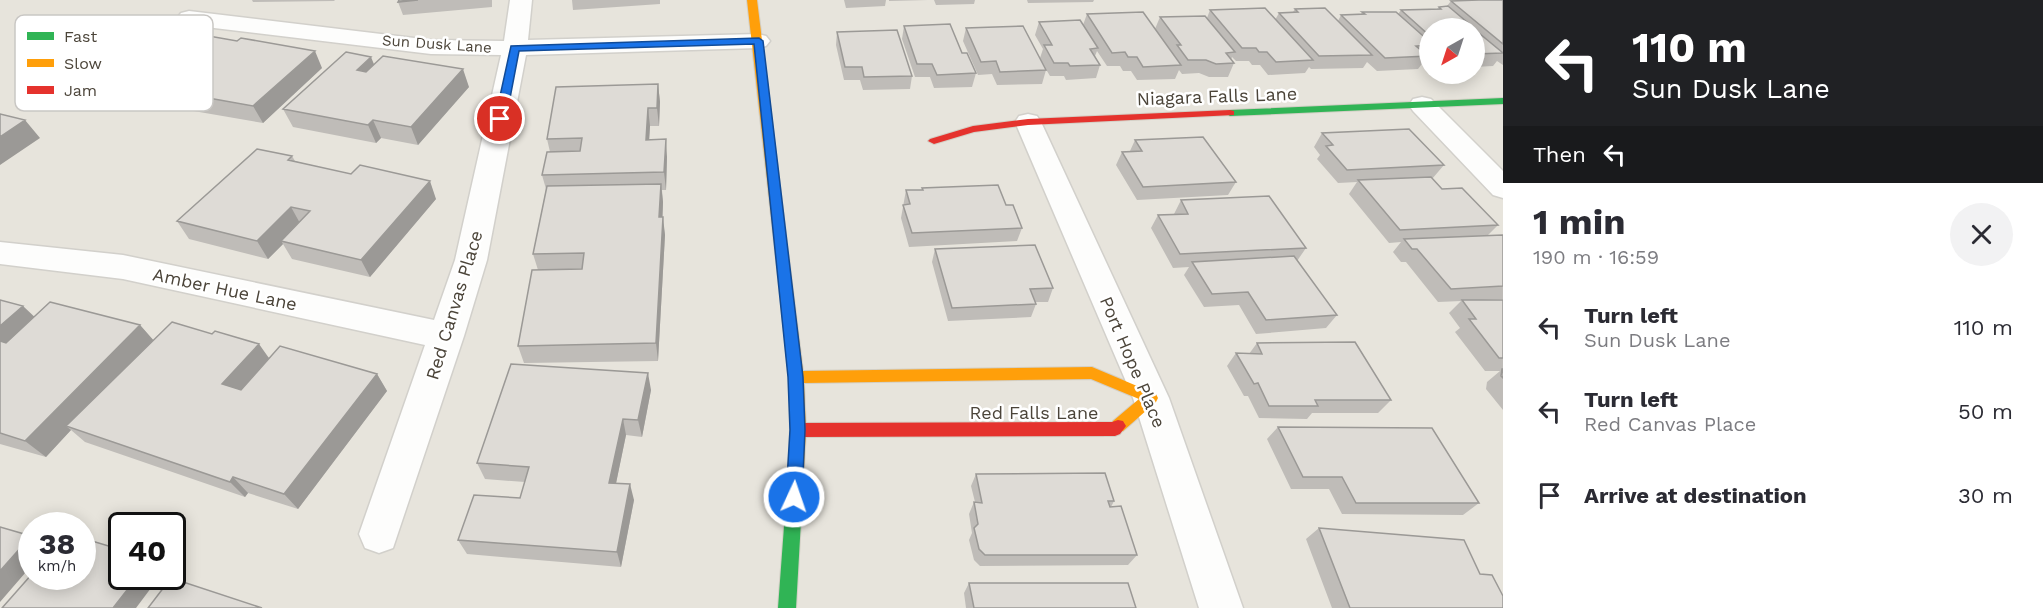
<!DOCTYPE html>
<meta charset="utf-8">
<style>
body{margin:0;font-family:"Work Sans",sans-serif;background:#f2f2f3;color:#2b2b33;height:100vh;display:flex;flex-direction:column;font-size:22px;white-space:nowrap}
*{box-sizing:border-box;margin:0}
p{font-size:20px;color:#7c7c81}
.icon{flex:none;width:33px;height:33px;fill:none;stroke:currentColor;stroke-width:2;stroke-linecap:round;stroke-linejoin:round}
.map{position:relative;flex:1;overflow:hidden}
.drawer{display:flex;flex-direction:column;background:#fff;width:540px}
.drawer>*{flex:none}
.guide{background:#202124;color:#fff;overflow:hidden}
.needle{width:39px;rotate:219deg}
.buttons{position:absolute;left:1419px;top:18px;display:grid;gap:12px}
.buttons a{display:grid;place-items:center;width:66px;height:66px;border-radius:50%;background:#fff;box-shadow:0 3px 15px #0003;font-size:30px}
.speed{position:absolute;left:18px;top:512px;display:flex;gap:12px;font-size:30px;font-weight:700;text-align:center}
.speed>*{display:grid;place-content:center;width:78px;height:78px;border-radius:50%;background:#fff;box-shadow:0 3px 15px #0003;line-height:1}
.speed small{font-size:15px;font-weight:400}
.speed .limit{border:3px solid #111;border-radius:9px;background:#fff;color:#111}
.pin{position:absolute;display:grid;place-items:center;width:51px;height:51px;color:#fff;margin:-26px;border:3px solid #fff;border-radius:50%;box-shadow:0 2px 6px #0007}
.me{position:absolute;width:66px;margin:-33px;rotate:3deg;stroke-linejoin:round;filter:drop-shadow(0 0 4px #0008)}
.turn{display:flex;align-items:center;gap:21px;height:126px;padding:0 30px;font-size:27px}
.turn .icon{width:78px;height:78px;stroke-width:2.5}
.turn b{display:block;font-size:42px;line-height:51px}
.then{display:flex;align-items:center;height:57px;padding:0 30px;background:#0003;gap:12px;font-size:22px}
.round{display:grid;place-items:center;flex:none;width:63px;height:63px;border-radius:32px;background:#f2f2f3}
.headline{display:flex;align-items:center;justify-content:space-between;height:102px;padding:0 30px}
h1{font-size:36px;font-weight:700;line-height:45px}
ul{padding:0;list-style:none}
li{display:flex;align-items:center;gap:18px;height:84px;padding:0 30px}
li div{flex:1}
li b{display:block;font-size:22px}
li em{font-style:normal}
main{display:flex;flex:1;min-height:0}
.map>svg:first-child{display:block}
.residential{fill:#e7e4dc;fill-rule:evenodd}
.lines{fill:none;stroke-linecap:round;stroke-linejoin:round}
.street-casing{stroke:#d2d0cb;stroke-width:3}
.fast-casing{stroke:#d3cfc5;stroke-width:2}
.slow-casing{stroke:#d3cfc5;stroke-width:2}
.jam-casing{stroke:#d3cfc5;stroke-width:2}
.street{fill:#fdfdfc;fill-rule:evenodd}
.fast{fill:#30b455;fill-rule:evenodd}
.slow{fill:#ff9f0a;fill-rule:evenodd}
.jam{fill:#e5322d;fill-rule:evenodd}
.wall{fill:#bfbcb8}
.shaded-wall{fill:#9b9996}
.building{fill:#dedbd6;stroke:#9b9996;stroke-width:1.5}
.route{fill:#1a73e8;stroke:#114b97;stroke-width:1.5}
.labels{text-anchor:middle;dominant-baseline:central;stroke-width:5;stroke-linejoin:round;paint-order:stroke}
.far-street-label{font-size:15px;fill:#4b4439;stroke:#fff}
.street-label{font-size:18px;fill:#4b4439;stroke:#fff}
.key{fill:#fff;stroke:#c9c7c4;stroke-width:1.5}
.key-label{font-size:16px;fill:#4b4439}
</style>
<main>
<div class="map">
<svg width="1503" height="608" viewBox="0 0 1503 608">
<rect width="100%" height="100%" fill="#f4f2ee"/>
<path class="residential" d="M0,0H1503V608H0ZM1430,28H1474V74H1430ZM32,525H82V576H32ZM122,525H172V576H122Z"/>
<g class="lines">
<g class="street-casing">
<path id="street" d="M510,0H532L528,40L758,34L766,36L770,41L766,46L758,48L526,55L487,260L464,336L393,548L379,553L365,548L359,534L425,345L123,279L0,264V242L123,255L434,320L455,260L501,55L431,54L189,25L181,23L177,18L181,13L189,11L431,40L504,41Z
M1422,97L1431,99L1503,171V198L1493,195L1413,111L1409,105L1413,99Z
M1028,114L1037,116L1041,122L1169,398L1243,608H1199L1133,398L1015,122L1019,116Z"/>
</g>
<g class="fast-casing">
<path id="fast" d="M1503,98V104L1230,116L1225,113L1230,110Z
M795,479L801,481L803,486L796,608H778L787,486L789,481Z"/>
</g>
<g class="slow-casing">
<path id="slow" d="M747,0H757L803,371L1092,367L1156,394L1158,398L1156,402L1123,431L1118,432L1113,431L1110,426L1113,421L1139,399L1091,379L804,383L806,430L803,486L801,491L795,493L789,491L787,486L790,430L789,377Z"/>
</g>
<g class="jam-casing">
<path id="jam" d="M1230,110L1234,111V115L1028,125L974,132L934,144L928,141L930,139L973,126L1028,119Z
M1118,420L1123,421L1126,426L1120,434L1115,436L798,437L793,435L790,430L793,425L798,423L1112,422Z"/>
</g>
<use href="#street" class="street"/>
<use href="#fast" class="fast"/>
<use href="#slow" class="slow"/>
<use href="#jam" class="jam"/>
</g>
<path class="wall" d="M252,0H335L334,1L253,2Z
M399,0H492V7L403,15L398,2Z
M572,0H660V4L573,10Z
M844,0H886L885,6L846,8Z
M889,0H928L889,1Z
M934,0H975L974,4L936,5Z
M1027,0H1094L1093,2L1028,3Z
M1503,0V65L1497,61L1493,66L1474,67V28H1430V57L1426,54L1428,56L1418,69L1377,71L1367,62L1363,68L1311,69L1309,67L1305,73L1268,75L1260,65H1252L1249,61H1236L1232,57L1231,60L1234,63L1228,77H1209L1199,73L1182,74L1179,70L1175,79L1137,80L1131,71H1123L1120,66H1107L1097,51L1095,56L1100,65L1096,78L1066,80L1064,76H1050L1041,61L1046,70L1042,84L997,85L992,74L978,75L963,41L966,28L1040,58L1043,49L1035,35L1039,22L1083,25L1087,14L1155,29L1160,17L1207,18L1210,10L1275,20L1279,13L1293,12L1295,9L1338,21L1341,15L1361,14L1362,12L1398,14L1401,10L1437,9L1439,7L1447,6L1451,1Z
M904,26L962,53L976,73L972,87L934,88L930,77H915L902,39Z
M837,32L912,76L910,89L863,90L860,80H844L836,45Z
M374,65L469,87L418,145L381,138L376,143L293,127L283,109Z
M322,68L263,123L147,103L136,85Z
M658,84L660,102L659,126H650L649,140L667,157L666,190H662L663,202L662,217L665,235L658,361L524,363L518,346L538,270L533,254L546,189L542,175L550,152L547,139Z
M1322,133L1444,165L1432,179L1442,189L1498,225L1488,235H1503V299L1482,300H1503V410L1486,389L1487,382L1500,371H1485L1455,332L1460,328L1449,313L1461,301L1438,302L1406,262H1401L1393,252L1401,242L1389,243L1349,194L1357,182L1338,183L1317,159L1320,155L1314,147Z
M1135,140L1236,182L1228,195L1137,200L1116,165L1122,152L1130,151Z
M292,156L295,161L436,199L370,277L292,259L283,244L268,259L189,239L177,221Z
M922,188L1006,205L1022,228L1017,241L909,247L901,218L906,190H922Z
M1181,200L1306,248L1297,261L1337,315L1326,328L1256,334L1239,305L1204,307L1184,275L1189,267L1173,268L1151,228L1158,215L1174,214Z
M935,249L1053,288L1048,302H1035L1036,304L1031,317L948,321L932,262Z
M0,300L34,317L140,325L153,340L377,374L387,391L298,509L248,493L245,497L85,442L71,430L46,457L0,444Z
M1257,343L1391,400L1378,413H1312L1307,419L1259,418L1248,396H1244L1227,366L1236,353L1249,354Z
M651,390L642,437L626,435L616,483L634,500L621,567L467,554L458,540L520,498L525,482L485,479L477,463Z
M1278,427L1479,503L1463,515L1342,514L1329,489H1291L1267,439Z
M976,474L1114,501L1111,507L1137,555L1128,565L980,566L974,560L969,540L972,533L969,514L974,502H975L971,486Z
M1319,528L1480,574L1503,608H1332L1306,539Z
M969,583L1136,608H966L964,593Z"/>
<path class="shaded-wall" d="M315,51L322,68L263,123L253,106Z
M371,57L378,74L357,70Z
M463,69L469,87L418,145L411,127Z
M658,84L660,102L659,126L657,108Z
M648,108L650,126L648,158L646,140Z
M25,120L40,138L0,165V137Z
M373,120L381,138L376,143L368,125Z
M666,139L667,157L666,190L664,172Z
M430,181L436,199L370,277L361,260Z
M661,184L663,202L662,235L659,217Z
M291,207L301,225L281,241L283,244L268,259L257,241Z
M663,217L665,235L658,361L656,343Z
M23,306L41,323L0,350V326Z
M140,325L155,342L66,426L71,430L46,457L25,441Z
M259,344L271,361L236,401L222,384Z
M648,373L651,390L642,437L638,420Z
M377,374L387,391L298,509L284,494Z
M623,419L626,435L613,498L609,483Z
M233,477L248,493L245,497L230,482Z
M630,484L634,500L621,567L617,552Z
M31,536L32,565L0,602V571Z
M138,576H160L136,608H113Z"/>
<path class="building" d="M399,0H418L398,2Z
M1479,0H1503V44L1451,1Z
M1448,6L1474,28H1430V36L1401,10L1441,9L1439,7Z
M1265,8L1313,60L1276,62L1267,52H1259L1256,48H1242L1210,10Z
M1325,8L1372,55L1319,56L1279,13L1298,12L1295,9Z
M1143,12L1181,65L1143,67L1137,57H1128L1125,52L1112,53L1087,14Z
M1362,12H1396L1430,42V45L1416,46L1428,56L1385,58L1341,15L1365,14Z
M1205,16L1235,52L1226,53L1234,63L1216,64L1206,60H1188L1177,45H1181L1160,17Z
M1080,20L1098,48L1090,49L1100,65L1070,66L1068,63H1054L1044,45H1052L1039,22Z
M950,24L962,53H967L976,73L937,75L932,64H917L904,26Z
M1023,26L1046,70L1000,72L996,61L981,62L966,28Z
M1474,29L1503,53L1474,54Z
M897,30L912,76L864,77L862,67H845L837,32Z
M203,35L237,41L241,38L315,51L253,106L136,85Z
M346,52L371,57L357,70L366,72L383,56L463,69L411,127L373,120L368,125L283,109Z
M658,84L657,108H648L646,140L666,139L664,172L542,175L547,152L580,151L582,138L547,139L556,87Z
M0,114L25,120L0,137Z
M1409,129L1444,165L1347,170L1326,146L1333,145L1322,133Z
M1203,137L1236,182L1143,187L1122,152L1142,151L1135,140Z
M257,149L292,156L288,160L351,174L360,165L430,181L361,260L281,241L310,211L291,207L257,241L177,221Z
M1431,177L1442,189L1462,188L1498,225L1400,230L1358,180Z
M661,184L659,217H663L656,343L518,346L532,270L582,269L584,253L533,254L547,186Z
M998,185L1006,205H1013L1022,228L912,233L903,205L910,204L906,190H923L922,188Z
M1269,196L1306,248L1180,254L1158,215L1188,214L1181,200Z
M1503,235V286L1451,289L1417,249H1412L1404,239Z
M1035,245L1053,288L1030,289L1036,304L952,308L935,249Z
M1294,256L1337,315L1266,320L1248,292L1212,294L1192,262Z
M0,300L23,306L0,326Z
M1462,300H1503V358H1499L1469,319H1476Z
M50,302L140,325L25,441L0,433V341L6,343Z
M172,322L212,334L215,331L259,344L222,384L241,390L280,346L377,374L284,494L233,477L230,482L66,426Z
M1355,342L1391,400H1315L1318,406H1269L1258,383L1254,384L1236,353L1262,354L1257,343Z
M511,364L648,373L638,420L623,419L609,483L630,484L617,552L458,540L474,495L520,498L529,467L477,463Z
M1502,369H1503V378L1501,376Z
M1278,427L1432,428L1479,503H1356L1342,477H1303Z
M1105,473L1114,501H1108L1110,507L1121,506L1137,555H985L979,549L974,528L978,524L974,502L982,503L976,474Z
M0,527L31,536L0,571Z
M1319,528L1464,540L1480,574L1492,575L1503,596V608H1350Z
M82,538L122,550V576H138L113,608H2L32,574V576H82Z
M171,578L262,608H148Z
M969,583H1128L1136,608H974Z"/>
<path class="route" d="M759,38L763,41L803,377L805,430L802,497L800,502L794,505L788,502L786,497L790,430L788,377L754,44L519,51L506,119L500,122L495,119L511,46Z"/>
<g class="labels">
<g class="far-street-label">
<text transform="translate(437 44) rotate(4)">Sun Dusk Lane</text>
</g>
<g class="street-label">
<text transform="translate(1217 96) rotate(-2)">Niagara Falls Lane</text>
<text transform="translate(225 289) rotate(12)">Amber Hue Lane</text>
<text transform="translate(454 305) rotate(-73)">Red Canvas Place</text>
<text transform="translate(1133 362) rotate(67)">Port Hope Place</text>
<text x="1034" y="412">Red Falls Lane</text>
</g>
</g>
<rect x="15" y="15" width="198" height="96" rx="9" class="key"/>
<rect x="27" y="32" width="27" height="8" fill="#30b455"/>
<rect x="27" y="59" width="27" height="8" fill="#ff9f0a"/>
<rect x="27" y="86" width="27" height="8" fill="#e5322d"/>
<g class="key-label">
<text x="64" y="42">Fast</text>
<text x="64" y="69">Slow</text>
<text x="64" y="96">Jam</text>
</g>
</svg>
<div class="buttons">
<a><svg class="needle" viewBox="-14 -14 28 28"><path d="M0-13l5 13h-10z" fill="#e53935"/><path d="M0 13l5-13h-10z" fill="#7c7c81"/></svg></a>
</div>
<div class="speed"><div>38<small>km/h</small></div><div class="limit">40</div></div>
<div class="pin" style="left:500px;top:119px;background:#d93025"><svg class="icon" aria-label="arrive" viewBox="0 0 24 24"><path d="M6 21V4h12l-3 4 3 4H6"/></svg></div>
<svg class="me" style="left:794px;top:497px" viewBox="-20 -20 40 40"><circle r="17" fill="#1a73e8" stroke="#fff" stroke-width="3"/><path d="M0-11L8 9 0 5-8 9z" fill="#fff"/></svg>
</div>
<section class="drawer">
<div class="guide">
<div class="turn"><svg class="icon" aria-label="left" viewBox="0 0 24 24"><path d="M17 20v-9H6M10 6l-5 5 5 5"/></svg><div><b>110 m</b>Sun Dusk Lane</div></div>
<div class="then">Then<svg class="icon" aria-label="left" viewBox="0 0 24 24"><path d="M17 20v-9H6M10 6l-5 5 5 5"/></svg></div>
</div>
<div class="headline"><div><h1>1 min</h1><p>190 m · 16:59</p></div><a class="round"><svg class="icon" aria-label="close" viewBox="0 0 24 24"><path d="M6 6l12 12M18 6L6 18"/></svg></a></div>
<ul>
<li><svg class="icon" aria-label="left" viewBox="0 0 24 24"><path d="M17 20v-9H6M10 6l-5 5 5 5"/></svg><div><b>Turn left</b><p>Sun Dusk Lane</p></div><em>110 m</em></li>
<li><svg class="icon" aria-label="left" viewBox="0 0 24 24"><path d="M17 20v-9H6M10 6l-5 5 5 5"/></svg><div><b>Turn left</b><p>Red Canvas Place</p></div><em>50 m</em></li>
<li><svg class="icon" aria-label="arrive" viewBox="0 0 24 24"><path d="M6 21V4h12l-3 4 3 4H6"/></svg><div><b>Arrive at destination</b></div><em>30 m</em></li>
</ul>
</section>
</main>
